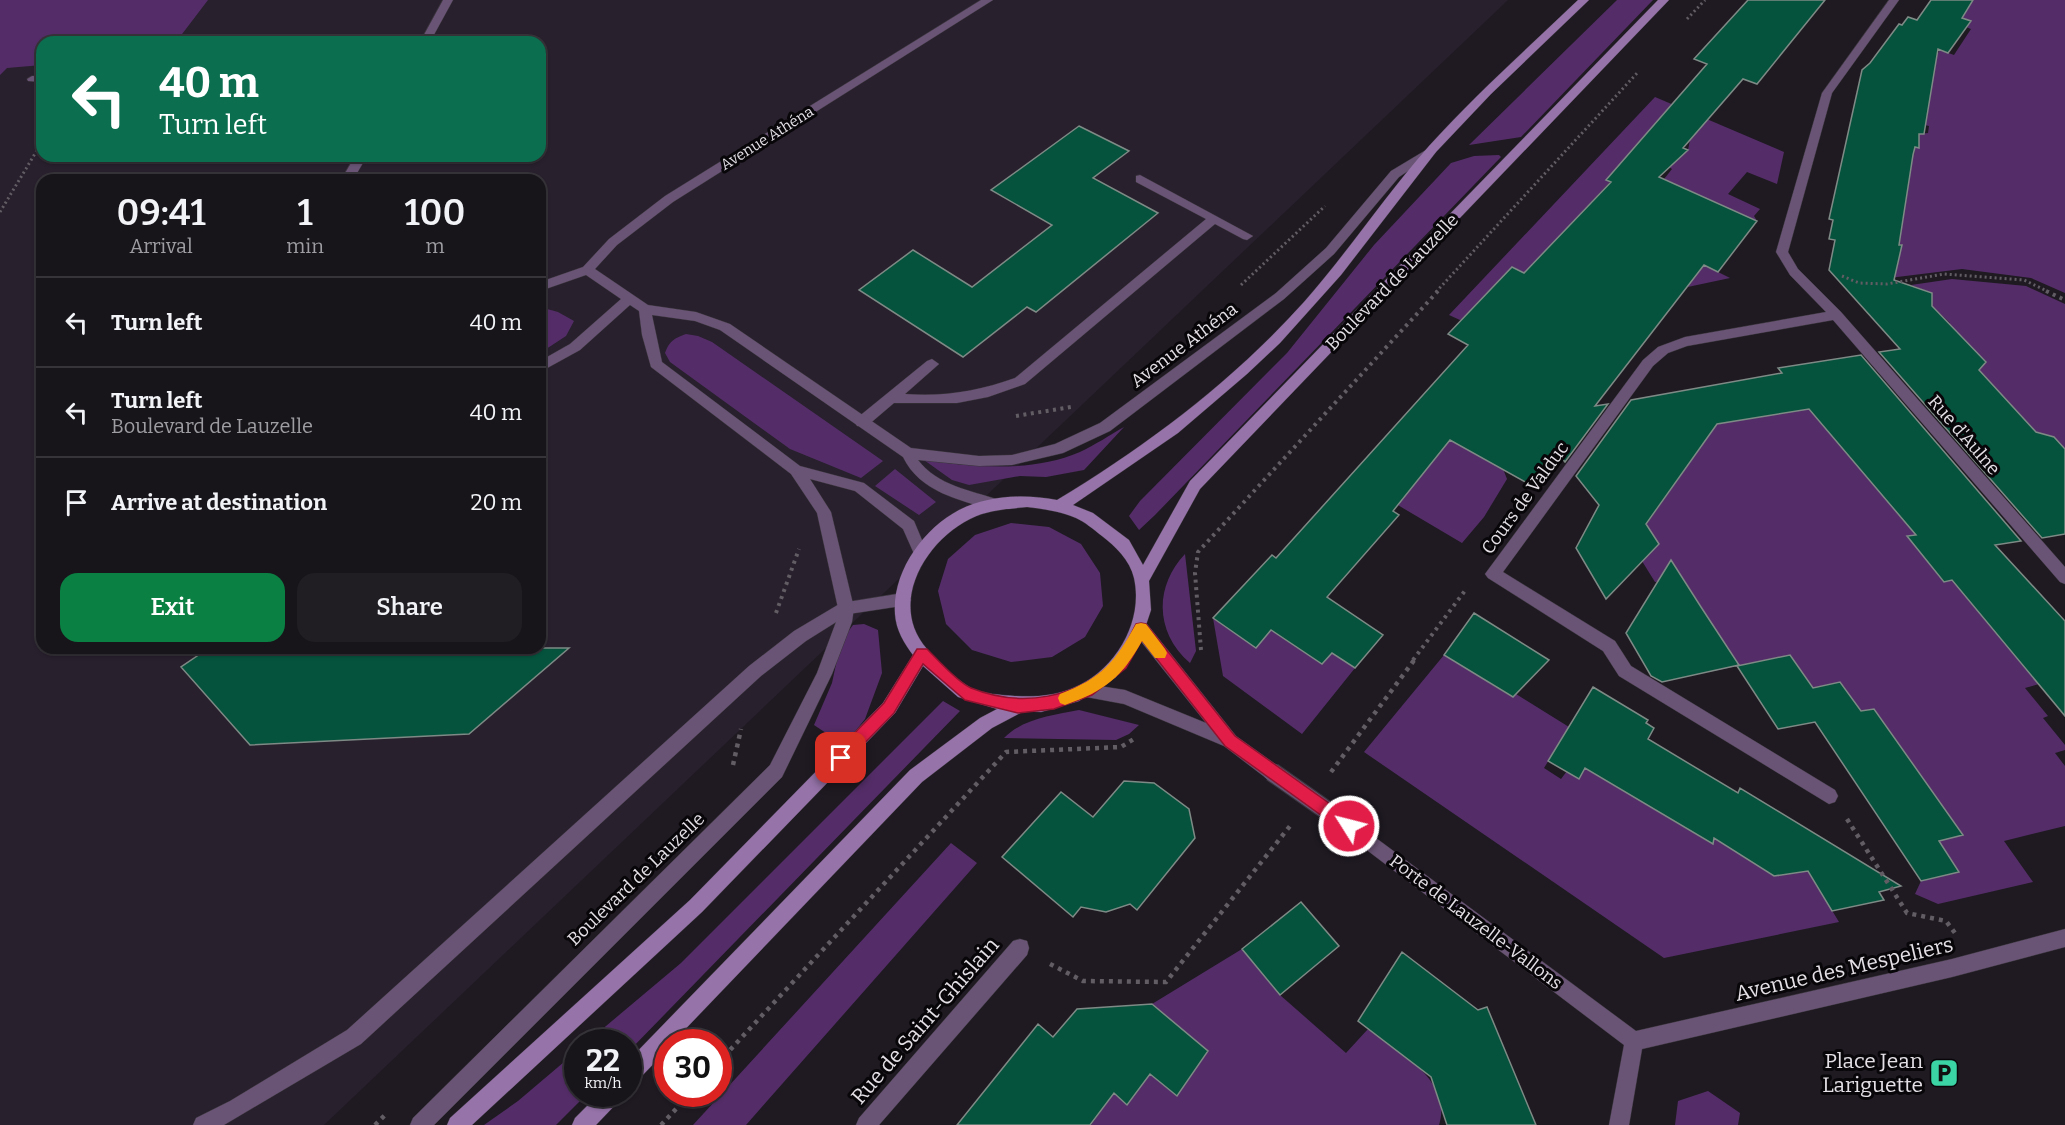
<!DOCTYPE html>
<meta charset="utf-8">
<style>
body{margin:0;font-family:Bitter,serif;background:#201d23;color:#f1f3f6;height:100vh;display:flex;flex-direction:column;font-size:22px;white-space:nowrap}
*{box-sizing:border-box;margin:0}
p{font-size:20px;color:#9e9ea2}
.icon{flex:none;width:33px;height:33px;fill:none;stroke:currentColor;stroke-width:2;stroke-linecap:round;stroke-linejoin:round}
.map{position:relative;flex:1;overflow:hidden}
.side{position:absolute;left:36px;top:174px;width:510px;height:480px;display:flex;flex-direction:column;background:#17141a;border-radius:18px;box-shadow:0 2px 4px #0004,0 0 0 2px #363339}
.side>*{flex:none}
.top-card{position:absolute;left:36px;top:36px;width:510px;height:126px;border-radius:18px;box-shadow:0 2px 4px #0004,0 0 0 2px #363339;background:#0b6e4f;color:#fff;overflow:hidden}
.speed{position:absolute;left:564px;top:1029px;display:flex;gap:12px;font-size:30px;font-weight:700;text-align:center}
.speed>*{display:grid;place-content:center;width:78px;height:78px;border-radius:50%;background:#17141a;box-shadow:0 2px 4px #0004,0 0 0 2px #363339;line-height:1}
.speed small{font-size:15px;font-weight:400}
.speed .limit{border:9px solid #d22;background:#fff;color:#111}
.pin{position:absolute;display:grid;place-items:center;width:51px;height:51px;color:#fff;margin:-26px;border-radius:12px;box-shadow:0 3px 9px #0006}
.me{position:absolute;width:66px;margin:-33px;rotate:306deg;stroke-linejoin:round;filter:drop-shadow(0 0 4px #0008)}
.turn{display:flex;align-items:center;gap:21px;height:126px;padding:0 24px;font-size:27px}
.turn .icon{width:78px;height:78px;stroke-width:2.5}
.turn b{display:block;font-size:42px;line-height:51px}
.eta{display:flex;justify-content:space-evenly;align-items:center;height:102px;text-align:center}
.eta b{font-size:36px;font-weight:600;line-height:42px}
.action{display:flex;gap:12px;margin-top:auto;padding:12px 24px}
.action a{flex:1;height:69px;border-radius:18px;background:#0b8043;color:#fff;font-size:24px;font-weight:600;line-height:69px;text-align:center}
.action a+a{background:#201d23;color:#f1f3f6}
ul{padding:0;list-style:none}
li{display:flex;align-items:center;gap:18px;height:90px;padding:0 24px;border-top:2px solid #363339}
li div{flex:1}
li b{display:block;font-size:22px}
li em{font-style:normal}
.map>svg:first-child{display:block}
.built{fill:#28202d;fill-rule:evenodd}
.green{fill:#542d68}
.building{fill:#05533d;stroke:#7e8a85;stroke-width:1.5}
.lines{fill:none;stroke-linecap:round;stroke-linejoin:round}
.lane-casing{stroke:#3b363d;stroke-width:1}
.street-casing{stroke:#3b363d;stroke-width:1}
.secondary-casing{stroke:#3b363d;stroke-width:1}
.path-far2{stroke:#625d64;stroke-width:3;stroke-dasharray:2 3;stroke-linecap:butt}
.path-far1{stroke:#625d64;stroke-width:4;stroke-dasharray:3 4.5;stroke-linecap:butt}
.path{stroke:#625d64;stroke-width:4.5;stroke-dasharray:4 5;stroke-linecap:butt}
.lane{fill:#695475;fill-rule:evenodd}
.street{fill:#695475;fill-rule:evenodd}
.secondary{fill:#9673a9;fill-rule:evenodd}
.street-bridge-casing{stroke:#3b363d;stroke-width:20;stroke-linecap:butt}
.street-bridge{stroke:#695475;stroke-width:18}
.route{fill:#e11d48;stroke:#92132f;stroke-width:1.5}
.slow{fill:#f59e0b}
.labels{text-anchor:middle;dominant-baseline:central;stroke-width:6;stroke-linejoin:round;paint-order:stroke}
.far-street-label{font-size:15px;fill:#e4e0e6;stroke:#080609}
.street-label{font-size:18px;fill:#e4e0e6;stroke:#080609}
.near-street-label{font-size:21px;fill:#e4e0e6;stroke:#080609}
.near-poi-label{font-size:21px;fill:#e4e0e6;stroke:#080609;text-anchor:end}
</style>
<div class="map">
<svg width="2065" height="1125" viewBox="0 0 2065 1125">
<rect width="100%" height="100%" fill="#1f1a22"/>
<path class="built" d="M0,0H1508L324,1125H0ZM42,42H540V156H42ZM42,180H540V648H42Z"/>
<path class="green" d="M0,0H208L176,42H42V65L7,68L0,75Z
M1617,0H1653L1521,137L1469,145Z
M1973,0H2065V293L2031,278L1962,269L1873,280L1835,265L1832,254L1879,268L1902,245L1894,243L1889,223L1902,226L1904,213L1881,206L1899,151L1914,155L1915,147H1919V134L1928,133L1929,126L1913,122L1923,77L1940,50L1954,55L1971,29L1966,27L1971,21L1962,18Z
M1655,97L1784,152L1777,184L1747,172L1728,194L1760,209L1754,216L1757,221L1728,208L1694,260L1730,278L1683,288L1503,469L1507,479L1484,517L1462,543L1391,501L1657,188L1672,169L1668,166L1688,150L1690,140L1698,130L1647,134L1607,180L1610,182L1565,230L1532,277L1513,267L1497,283L1477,314L1460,320L1449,315Z
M1499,155L1501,157L1155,515L1139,530L1129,516L1140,501L1287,353L1374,245L1451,163L1474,156Z
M1952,279L2026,286L2065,304V449L2039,435L1979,370L1986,361L1947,327L1950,323L1932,306V293L1911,285Z
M540,307L558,312L574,321L566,336L540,353Z
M686,334L698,336L712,342L883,461L861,478L790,449L670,362L665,353C669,341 675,338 686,334Z
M1783,374L1920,534L1908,536L1944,582L1964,578L2039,684L2025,688L2048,716L2043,718L2065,745V750L2055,753L2065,766V826L2004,841L2033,882L1938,904L1915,894L1921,881L1959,872L1939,841L1963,835L1874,709L1861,711L1840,682L1813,688L1790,655L1709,672L1689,636L1716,630L1683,578L1655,582L1637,553L1630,548L1705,441L1693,434Z
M1124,427L1084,470L1046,477L1020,476L969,485L952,480L924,460C975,467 1031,473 1080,452C1095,445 1110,435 1124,427Z
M895,469L936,502L919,515L875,486Z
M1011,523L1049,527L1081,544L1100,573L1103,606L1085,637L1052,657L1011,662L972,650L946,624L938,591L948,559L975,535Z
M1185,554L1196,651L1190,663C1155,633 1154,587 1185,554Z
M1213,618L1271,630L1322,664L1332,653L1355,668L1302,734L1223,676Z
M864,624L878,630L882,673L865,719L844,745L814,725L832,683L841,641L853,625Z
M1444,655L1467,669L1474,660L1489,683L1512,697L1516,694L1569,727L1544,768L1561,779L1567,771L1579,778L1585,768L1712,844L1714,838L1791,858L1814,873L1813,879L1839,922L1664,958L1364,752Z
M943,701L960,711L629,1051L628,1042H587L681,963Z
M1079,710L1139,725L1129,734L1116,740L1004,738C1022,719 1053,715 1079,710Z
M951,843L977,863L746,1125H693Z
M1242,949L1280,995L1346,1053L1368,1029C1398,1052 1453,1080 1439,1125H1091L1114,1093L1127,1105L1150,1074L1177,1096L1208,1051L1152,1004Z
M577,1051L578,1094H587L556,1125H484L518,1101Z
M1708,1091L1740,1113L1738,1125H1675L1678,1101Z"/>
<path class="building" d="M1748,0H1825L1757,84L1743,79L1683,148L1688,150L1659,177L1757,221L1718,272L1704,265L1595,406L1608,404L1565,462L1555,450L1529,484L1450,440L1393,511L1399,515L1327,597L1383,635L1355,668L1332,653L1322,664L1271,630L1256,648L1213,618L1272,555L1276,558L1468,345L1448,334L1512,267L1524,273L1611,182L1606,180L1707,64L1694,59Z
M1931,0H1973L1962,18L1971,21L1948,53L1938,49L1924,134H1919V148L1915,147L1913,155L1899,245H1902L1894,280L1932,293V306L1986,362L1979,370L2036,432L2054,437L2065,449V534L2042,538L1879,352L1900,349L1829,270L1835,240L1829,239L1833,220L1829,219L1862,70L1870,63L1899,24L1902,25L1908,17L1917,20Z
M1079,126L1129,151L1093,178L1158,213L1036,312L1027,307L963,357L859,290L913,250L972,287L1052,225L991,190Z
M1861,355L2021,541L1995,545L2065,621V716L1952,580L1944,582L1907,536L1916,535L1809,409L1717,424L1646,524L1659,544L1606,599L1576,548L1599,505L1576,476L1631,400L1782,373L1778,368Z
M1671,560L1701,607L1739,665L1662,682L1651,676L1626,633Z
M1474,613L1549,660L1513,697L1444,655Z
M209,648H569L469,734L250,745L181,667Z
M1790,655L1813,688L1840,682L1861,711L1874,709L1963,835L1939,841L1959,872L1921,881L1815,722L1778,729L1737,666Z
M1593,687L1648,720L1646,723L1654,728L1648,739L1738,793L1740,788L1901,886L1879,892L1884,900L1832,911L1808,871L1774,876L1714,838L1713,844L1585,768L1579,779L1548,761Z
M1124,781L1154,783L1189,809L1195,838L1137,910L1130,904L1106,912L1081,907L1073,917L1002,857L1061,792L1093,817Z
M1301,902L1339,946L1280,995L1242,949Z
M1402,952L1478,1010L1487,1007L1536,1125H1447L1431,1077L1358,1021Z
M1152,1004L1208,1051L1177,1096L1150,1074L1127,1105L1114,1093L1090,1125H957L1038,1024L1053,1037L1077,1009Z"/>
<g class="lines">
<g class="lane-casing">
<path id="lane" d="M1140,175L1253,236L1247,240L1243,239L1215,224L1025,384L988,397L957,403H894L867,426H857L855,422L857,418L927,361L932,359L939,364L905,394C943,397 979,391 1015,378L1206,219L1136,182V176Z
M903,593L908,595L911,600L908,605L849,614L806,641L761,676L361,1044L224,1125H193L196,1118L230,1101L347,1030L749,666L794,631L841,603Z"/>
</g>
<g class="street-casing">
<path id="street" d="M443,0H453L430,42H420Z
M981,0H993L673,202L617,245L595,269L648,305L696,312L730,324L911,448L979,456L1012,455L1055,444L1100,423L1276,293L1326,248L1391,171L1426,150L1430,148L1436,152L1399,177L1334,254L1284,299L1110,431L1063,453L1012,465L979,466L918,460C938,486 970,490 999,500L1001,504L994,510C959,500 920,492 903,457L720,330L695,321L652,315L662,362L800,466L864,483L914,521L927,552L925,556H915L903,529L855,491L810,479L831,512L854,608L852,622L832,674L782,777L434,1125H410L413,1118L770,765L817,673L836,622L838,608L817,513L791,474L651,367L642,335L639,311L630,305L580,350L540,372V361L570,344L621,299L586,275L540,291V282L583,267L609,239L665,196Z
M1889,0H1899L1832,93L1788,252L1798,269L1841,312L2065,567V584L2060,582L1833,320L1687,346L1668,353L1653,366L1503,572L1615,641L1631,666L1835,790L1838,796L1835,802L1829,804L1619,676L1603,651L1488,578L1485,574L1643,360L1658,347L1685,337L1826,312L1790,275L1776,252L1822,93Z
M32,76H42V82L28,81L27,79Z
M355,156H367L353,180H341Z
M1141,622L1147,624L1236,736L1278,766L1280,772L1278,778L1272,780L1266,778L1224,746L1124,704L1081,696L1079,691L1081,686L1087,684L1125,690L1206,723L1135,634L1133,629L1135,624Z
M1349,818L1636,1031L1952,959L2065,929V947L1952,977L1642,1049L1629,1125H1609L1624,1045L1343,832L1340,826L1343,820Z
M1020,939L1027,941L1029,948L1027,955L879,1125H856L859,1118L1013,941Z"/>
</g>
<g class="secondary-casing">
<path id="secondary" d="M1578,0H1589L1491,94L1436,152L1341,275L1280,343L1247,374L1178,433L1073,505L1093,513L1129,540L1143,565L1190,481L1658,0H1669L1200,489L1149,581L1151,610L1140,643L1116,677L1079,701L1041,712L1024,711L992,728L922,782L673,1042H668V1049L635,1083L628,1086V1061L910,770L980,718L997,709L958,697L923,666L895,713L702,912L472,1125H447L450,1118L690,900L883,703L913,655C904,643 896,630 895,614C892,572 923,529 959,510C989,495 1025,494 1057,500C1148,445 1233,381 1304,302C1348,252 1385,196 1429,146C1476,94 1528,48 1578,0ZM1027,507C1043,509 1060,511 1076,518C1085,522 1093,529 1102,536C1115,546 1130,560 1134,578C1144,622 1115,671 1073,688C1054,696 1036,697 1015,696C1001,695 984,694 971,688C955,679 939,662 927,649C888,605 924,542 970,519C987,510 1008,509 1027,507Z
M599,1094H622L619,1101L596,1125H572L575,1118Z"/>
</g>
<path class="path-far2" d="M1687,19L1705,0
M0,212L42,142
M1842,276L1859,283L1887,284L1944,274L2024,280L2049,292
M1241,285L1325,206
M1436,292L1639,71"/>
<path class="path-far1" d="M2046,291L2065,300
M1016,416L1071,407
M776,613L799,549
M1201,650L1195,573L1198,552L1438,291
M1413,660L1467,588"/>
<path class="path" d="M733,765L741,729
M1331,772L1415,659
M1847,819L1907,913L1946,921L1955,933
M1050,964L1083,981L1166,982L1290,826
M718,1063L1006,752L1121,747L1137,737
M375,1125L387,1113
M661,1125L690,1094"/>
<use href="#lane" class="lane"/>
<use href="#street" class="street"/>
<use href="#secondary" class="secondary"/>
<g class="street-bridge-casing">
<path id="street-bridge" d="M1272,772L1349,826"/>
</g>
<use href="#street-bridge" class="street-bridge"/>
</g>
<path class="route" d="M1141,623L1146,624L1235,736L1354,821L1357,826L1354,831L1349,834L1343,831L1225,746L1142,640L1126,668L1092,695L1054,709L1018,713L965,700L923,664L894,713L846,762H835L833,758L835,753L884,703L917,649H927C938,660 958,683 971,688C1021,708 1078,699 1115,660C1124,651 1130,635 1136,624Z"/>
<path class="slow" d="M1141,623L1146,624L1165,649L1167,653L1165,658H1155L1142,641C1122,677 1105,691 1065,705L1060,703L1058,698L1060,694C1102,678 1115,662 1136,624Z"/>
<defs>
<g id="parking-square" transform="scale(1.5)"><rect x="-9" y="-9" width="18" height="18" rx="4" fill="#3ad4a5" stroke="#080609"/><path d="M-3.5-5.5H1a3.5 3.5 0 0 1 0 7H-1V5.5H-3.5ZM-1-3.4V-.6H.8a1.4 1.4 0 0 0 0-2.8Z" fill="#111"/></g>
</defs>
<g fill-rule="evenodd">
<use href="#parking-square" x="1944" y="1073"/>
</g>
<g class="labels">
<g class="far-street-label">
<text transform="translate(767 138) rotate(-32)">Avenue Athéna</text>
</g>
<g class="street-label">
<text transform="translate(1392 282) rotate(-46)">Boulevard de Lauzelle</text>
<text transform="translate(1184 345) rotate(-37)">Avenue Athéna</text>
<text transform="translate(1964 435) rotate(49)">Rue d'Aulne</text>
<text transform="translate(1525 498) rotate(-54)">Cours de Valduc</text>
<text transform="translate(636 879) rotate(-44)">Boulevard de Lauzelle</text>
<text transform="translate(1476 922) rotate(37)">Porte de Lauzelle-Vallons</text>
</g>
<g class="near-street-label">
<text transform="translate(1844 969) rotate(-13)">Avenue des Mespeliers</text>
<text transform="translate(925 1021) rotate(-49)">Rue de Saint-Ghislain</text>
</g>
<g class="near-poi-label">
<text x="1923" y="1061">Place Jean<tspan x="1923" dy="24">Lariguette</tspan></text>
</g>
</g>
</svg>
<div class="speed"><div>22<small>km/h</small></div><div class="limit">30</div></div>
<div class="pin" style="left:841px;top:758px;background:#d93025"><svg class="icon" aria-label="arrive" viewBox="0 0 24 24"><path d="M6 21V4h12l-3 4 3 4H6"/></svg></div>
<svg class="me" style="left:1349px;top:826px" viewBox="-20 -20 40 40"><circle r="17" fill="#e11d48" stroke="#fff" stroke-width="3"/><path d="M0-11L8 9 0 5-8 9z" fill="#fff"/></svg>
<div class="top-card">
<div class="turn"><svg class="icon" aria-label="left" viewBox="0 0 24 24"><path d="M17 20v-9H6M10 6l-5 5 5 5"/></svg><div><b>40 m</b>Turn left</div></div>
</div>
<section class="side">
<div class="eta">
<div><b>09:41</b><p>Arrival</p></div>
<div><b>1</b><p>min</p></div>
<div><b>100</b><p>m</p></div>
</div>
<ul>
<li><svg class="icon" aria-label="left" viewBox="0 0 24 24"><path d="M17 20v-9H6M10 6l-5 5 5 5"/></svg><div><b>Turn left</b></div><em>40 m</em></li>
<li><svg class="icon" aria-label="left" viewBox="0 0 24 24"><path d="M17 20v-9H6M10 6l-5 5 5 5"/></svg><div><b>Turn left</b><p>Boulevard de Lauzelle</p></div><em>40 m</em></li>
<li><svg class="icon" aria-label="arrive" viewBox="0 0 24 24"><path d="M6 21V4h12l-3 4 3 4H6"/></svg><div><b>Arrive at destination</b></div><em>20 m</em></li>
</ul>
<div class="action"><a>Exit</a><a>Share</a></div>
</section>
</div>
